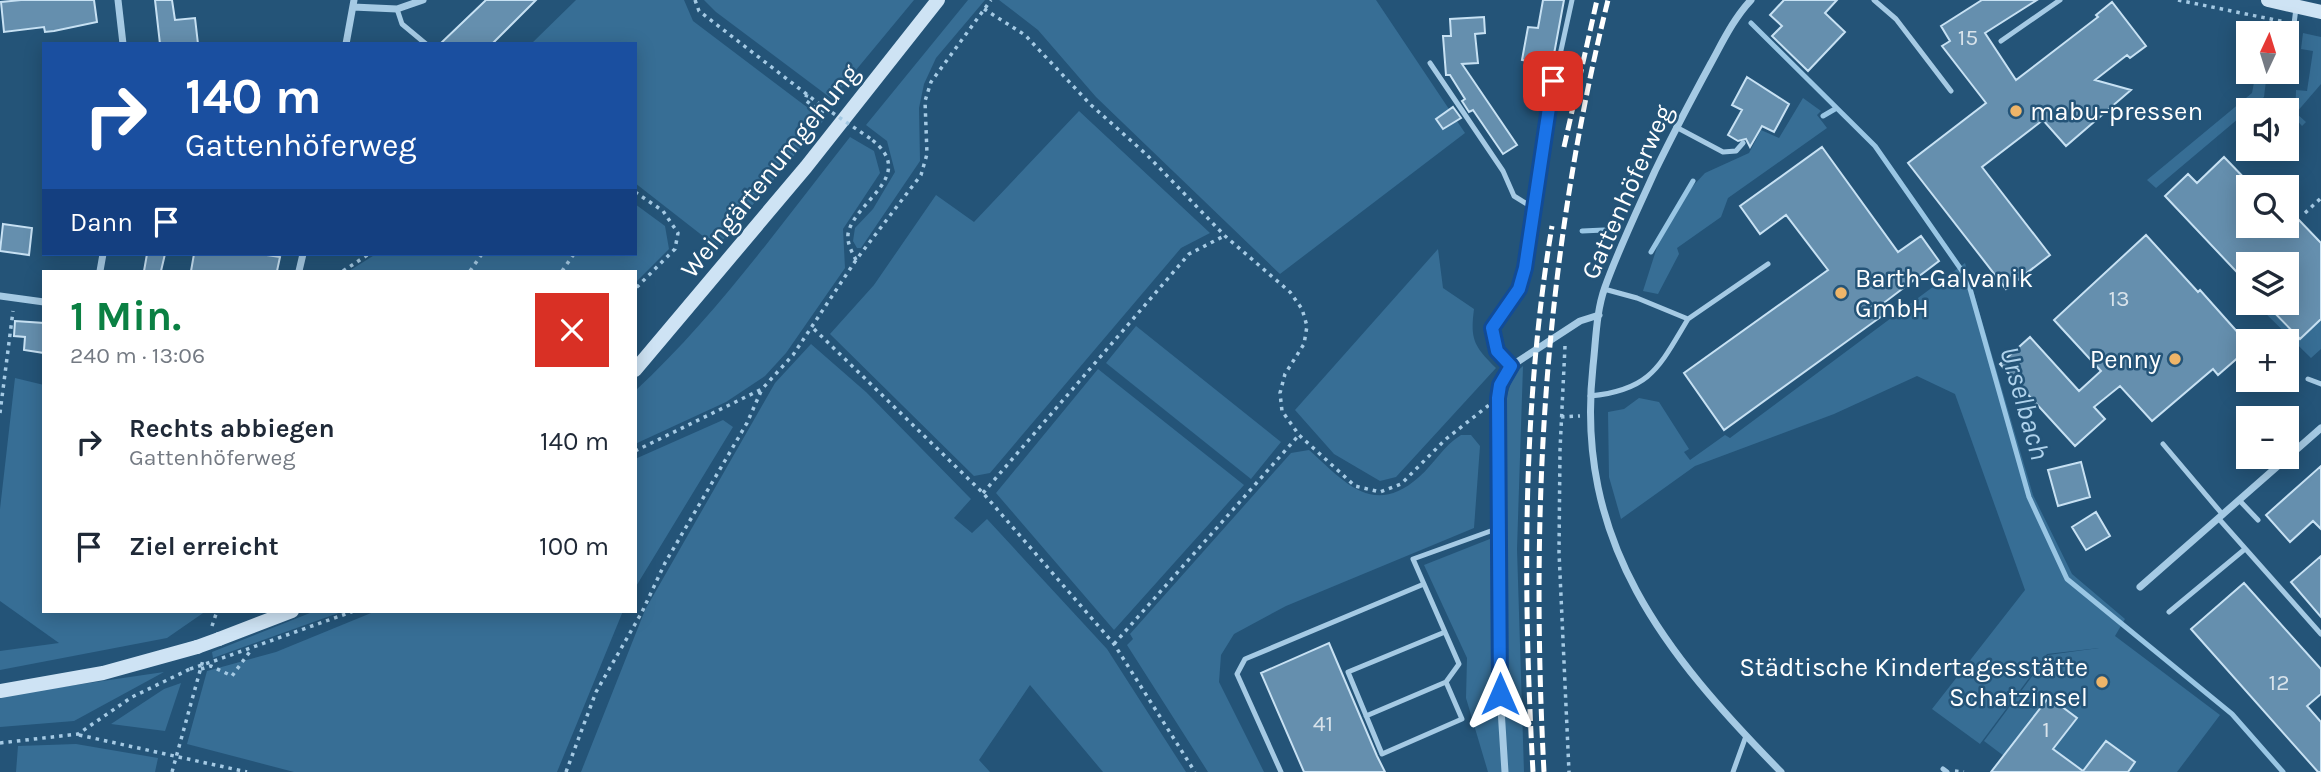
<!DOCTYPE html>
<html lang="de">
<meta charset="utf-8">
<style>
body{margin:0;font-family:Karla,sans-serif;background:#f2f2f3;color:#1f2937;height:100vh;display:flex;flex-direction:column;font-size:26px;white-space:nowrap}
*{box-sizing:border-box;margin:0}
p{font-size:23px;color:#747a83}
.icon{flex:none;width:38px;height:38px;fill:none;stroke:currentColor;stroke-width:2;stroke-linecap:round;stroke-linejoin:round}
.map{position:relative;flex:1;overflow:hidden}
.details{position:absolute;left:42px;top:270px;width:595px;height:343px;display:flex;flex-direction:column;background:#fff;border-radius:0px;box-shadow:0 4px 18px #0003}
.details>*{flex:none}
.top-card{position:absolute;left:42px;top:42px;width:595px;height:214px;border-radius:0px;box-shadow:0 4px 18px #0003;background:#1a4fa0;color:#fff;overflow:hidden}
.needle{width:46px;rotate:4deg}
.controls{position:absolute;left:2236px;top:21px;display:grid;gap:14px}
.controls a{display:grid;place-items:center;width:63px;height:63px;border-radius:0px;background:#fff;box-shadow:0 4px 18px #0003;font-size:35px}
.pin{position:absolute;display:grid;place-items:center;width:60px;height:60px;color:#fff;margin:-30px;border-radius:14px;box-shadow:0 4px 10px #0006}
.me{position:absolute;width:77px;margin:-38px;rotate:0deg;stroke-linejoin:round;filter:drop-shadow(0 0 5px #0008)}
.turn{display:flex;align-items:center;gap:24px;height:147px;padding:0 28px;font-size:32px}
.turn .icon{width:91px;height:91px;stroke-width:2.5}
.turn b{display:block;font-size:49px;line-height:60px}
.then{display:flex;align-items:center;height:66px;padding:0 28px;background:#0003;gap:14px;font-size:26px}
.round{display:grid;place-items:center;flex:none;width:74px;height:74px;border-radius:0px;background:#f2f2f3}
.head{display:flex;align-items:center;justify-content:space-between;height:119px;padding:0 28px}
h1{font-size:42px;font-weight:700;line-height:52px;color:#0b8043}
ul{padding:0;list-style:none}
li{display:flex;align-items:center;gap:21px;height:105px;padding:0 28px}
li div{flex:1}
li b{display:block;font-size:26px}
li em{font-style:normal}
.map>svg:first-child{display:block}
.green{fill:#376e95}
.lines{fill:none;stroke-linecap:round;stroke-linejoin:round}
.stream{stroke:#99c6e4;stroke-width:5}
.building{fill:#658fae;stroke:#c7e1f3;stroke-width:2}
.path{stroke:#a5cae4;stroke-width:3.5;stroke-dasharray:3.5 5;stroke-linecap:butt}
.lane{stroke:#a5cae4;stroke-width:5}
.street{stroke:#a5cae4;stroke-width:7}
.secondary{stroke:#cee3f4;stroke-width:14}
.rail{stroke:#fff;stroke-width:5;stroke-dasharray:12 5;stroke-linecap:butt}
.path-bridge{stroke:#a5cae4;stroke-width:3.5;stroke-dasharray:3.5 5;stroke-linecap:butt}
.secondary-bridge{stroke:#cee3f4;stroke-width:14}
.route-casing{stroke:#114b97;stroke-width:18}
.route{stroke:#1a73e8;stroke-width:12}
.poi-dot{fill:#eeb569;stroke:#245478;stroke-width:2.5}
.labels{text-anchor:middle;dominant-baseline:central;stroke-width:5;stroke-linejoin:round;paint-order:stroke}
.number-label{font-size:23px;fill:#d8e3eb}
.poi-label{font-size:26px;fill:#fff;stroke:#245478;text-anchor:start}
.street-label{font-size:26px;fill:#fff;stroke:#245478}
.water-label{font-size:28px;font-style:italic;fill:#b0d3ec;stroke:#245478}
</style>
<div class="map">
<svg width="2321" height="772" viewBox="0 0 2321 772">
<rect width="100%" height="100%" fill="#245478"/>
<path class="green" d="M576,0H684L693,21L824,120L717,247L635,183V44H531Z
M704,0H914L832,99L716,12Z
M968,0H985L936,58L924,84L919,108L920,161L861,248H857L853,241L855,228L873,209L895,172L887,141L866,125Z
M999,0H1376L1465,133L1280,274L1096,97L1038,30Z
M2303,33L2321,37V84L2296,113L2306,122L2302,126L2295,118L2296,90L2307,91L2313,51L2301,49Z
M2256,72H2267L2264,97L2156,188L2147,180L2252,93Z
M1803,98L1821,111L1817,115L1827,128L1728,198L1721,217L1677,248L1679,254L1658,294L1643,291L1658,244L1691,188L1705,173L1749,153L1761,130L1779,138Z
M1079,111L1210,233L1181,248L990,473L974,476L830,334L874,285L936,195L974,222Z
M850,137L874,151L880,173L843,229L845,268L786,353L765,376L726,402L635,444V391C716,316 782,223 850,137Z
M635,204L665,226L669,249L635,283V271H349L376,254H635Z
M1438,249L1443,288L1474,309C1470,340 1474,346 1496,368L1396,477L1380,481L1334,454L1295,410Z
M1965,263L2033,495L2072,574L2125,619L2115,636L2220,715L2177,772H2128L2135,762L2106,741L2083,771L2053,749L2077,718L2049,697L2004,756L1984,741L2048,655L2099,648L2047,654L1980,744L1932,709L2025,590L1955,394L1917,376L1834,414L1695,466L1621,519L1609,477L1608,412L1624,409L1639,398L1659,402L1689,449L1684,452L1690,460L1725,435L1730,438Z
M2255,303H2265L2300,339L2321,320V349L2311,358Z
M1136,326L1281,442L1251,479L1106,363Z
M811,344L866,392L971,499L954,518L972,533L987,519L1107,649L1186,772H1103L1030,685L979,760L990,772H581L645,610L775,383Z
M1523,366L1517,549L1524,772H1488L1466,698L1467,658L1424,565L1505,533C1505,493 1491,392 1523,366Z
M1098,369L1244,485L1114,630L996,493Z
M15,378L44,385V611H206L167,638L0,670V651L59,643L0,601V509Z
M723,420L733,427L635,588V459Z
M1461,435H1471L1480,446L1474,528L1286,606L1234,634L1221,655L1219,682L1264,772H1208L1127,645L1133,639L1130,634L1291,453L1309,450C1345,482 1373,518 1419,477C1435,463 1443,446 1461,435Z
M315,611H344L213,658L212,652Z
M376,611H623L557,772H294L187,744L207,671L276,652Z
M164,672L74,721L0,727V696Z
M181,683L165,731L111,724L164,689Z
M76,744L158,758L155,772H16L18,746Z"/>
<g class="lines">
<path class="stream" d="M1751,23L1875,146L1967,278L2029,497L2067,579L2232,714L2283,772
M1823,116L1835,109
M1582,231L1604,230
M1651,252L1693,181"/>
</g>
<path class="building" d="M21,0H94L97,22L54,31L45,32L44,27L4,32L1,2Z
M155,0H172L175,20L195,18L198,44H160Z
M486,0H536L492,44H440Z
M1543,0H1564L1552,65L1522,60L1528,27L1538,28Z
M1784,0H1837L1825,13L1845,32L1808,71L1772,36L1782,26L1770,15Z
M1982,0H2037L1985,33L2016,80L2098,17L2096,15L2112,2L2146,46L2130,58L2127,55L2095,80L2131,90L2066,146L2043,120L1982,167L2050,255L2006,289L1908,163L1986,103L1942,46L1950,41L1941,26Z
M1484,17L1485,33L1475,34L1478,63L1462,64L1517,145L1503,154L1473,110L1469,112L1462,101L1465,99L1450,75H1446L1443,36H1451L1450,19Z
M1747,77L1789,104L1774,132L1762,126L1750,147L1746,139L1738,141L1728,135L1742,110L1732,105Z
M1453,107L1461,118L1443,129L1436,119Z
M1822,147L1898,252L1921,236L1939,261L1885,302L1882,316L1724,430L1684,373L1828,270L1786,215L1760,234L1740,206Z
M2224,157L2249,183V226L2291,227L2298,219L2321,243V319L2300,339L2265,303H2287V264H2249V285L2165,196L2188,174L2197,183Z
M3,224L32,228L29,255L0,251Z
M2146,235L2198,292L2200,290L2249,345V348L2218,375L2213,369L2152,421L2120,386L2094,407L2105,419L2075,446L2000,364L2030,337L2079,391L2101,371L2054,320Z
M147,254H165L161,271H144Z
M194,254H260L280,257L277,271H191Z
M15,321L44,323V353L24,350L25,337L14,336Z
M2081,462L2090,497L2058,506L2048,470Z
M2321,466V529L2313,521L2290,542L2266,515Z
M2096,512L2110,536L2086,550L2072,527Z
M2321,556V617L2291,582Z
M2244,583L2321,669V694L2307,706L2321,722V772H2318L2191,629Z
M1329,643L1377,756L1385,772H1304L1261,673Z
M2049,697L2077,718L2053,749L2083,771L2106,741L2135,762L2128,772H1991Z"/>
<g class="lines">
<path class="path" d="M695,0L699,11L818,103
M2178,0L2285,22
M984,9L1025,35L1091,105L1147,155L1225,236L1290,292L1302,309L1307,326L1304,344L1285,374L1280,393L1282,411L1299,435L1355,486L1380,492L1401,484L1446,439L1489,405
M807,94L805,100L827,116
M635,192L663,211L678,233L675,249L635,289
M2305,213L2321,198
M856,260C852,252 847,244 848,234C854,201 919,176 871,139
M343,271L369,254
M470,271L482,254
M562,271L574,254
M814,329L983,493L1114,644L1195,772
M1565,346L1560,450L1559,552L1569,772
M0,413L13,311
M1561,417L1580,416
M635,451L762,389L793,355L856,260L921,175L927,154L925,101L931,82L991,0
M983,493L1189,254L1224,236
M212,626L217,611
M1114,644L1299,435
M214,661L354,611
M201,669L211,666L232,676L251,650
M79,735L247,772
M0,743L78,734L132,697L190,669
M1955,771L1964,772
M172,772L203,660
M566,772L596,692L642,612L665,563L747,423L762,389"/>
<path class="lane" d="M1874,0L1896,19L1951,91
M397,9L402,24L426,44
M2293,32L2296,8
M2001,41L2060,0
M1430,63L1503,171L1514,196L1527,204L1536,205
M1676,127L1723,152L1736,151L1743,143
M1604,289L1637,298L1688,319L1768,264
M1511,366L1497,351L1492,328L1519,289L1526,268L1543,157L1544,128L1572,0
M2308,379L2321,384
M1590,396C1651,390 1659,367 1688,319
M2163,444L2223,515
M2239,500L2258,520
M2219,519L2321,634
M2169,612L2245,549
M1445,632L1348,672L1382,754L1462,719L1446,682L1459,664C1444,629 1428,594 1413,559L1499,528
M1366,716L1446,682
M1943,769L1947,772
M1281,772L1237,674L1245,659L1424,584
M1733,772L1746,736"/>
<path class="street" d="M118,0L123,44
M1751,0C1734,18 1723,41 1711,63C1692,98 1673,134 1655,171C1638,209 1619,248 1605,287C1596,312 1596,340 1593,366C1574,542 1665,654 1781,772
M353,7L397,9L423,0
M346,44L354,0
M100,271L103,254
M299,271L303,254
M0,296L44,302
M2140,587L2321,428
M1505,772L1500,693V385L1511,366L1580,321L1599,315"/>
<path class="secondary" d="M2268,0L2321,12
M635,370L806,167L938,0
M219,639L292,611
M0,691L103,673L197,647"/>
<path class="rail" d="M1564,147L1597,0
M1533,772C1523,591 1522,406 1552,226
M1544,772C1530,508 1544,258 1608,0"/>
<path class="path-bridge" d="M818,103L871,139
M190,669L214,661"/>
<path class="secondary-bridge" d="M197,647L219,639"/>
</g>
<g class="lines">
<g class="route-casing">
<path id="route" d="M1500,694L1498,398L1500,385L1511,366L1497,351L1492,328L1519,289L1525,268L1553,81"/>
</g>
<use href="#route" class="route"/>
</g>
<g class="poi-dot">
<circle cx="2016" cy="111" r="7"/>
<circle cx="1841" cy="293" r="7"/>
<circle cx="2175" cy="359" r="7"/>
<circle cx="2102" cy="682" r="7"/>
</g>
<g class="labels">
<g class="number-label">
<text x="1968" y="37">15</text>
<text x="2119" y="298">13</text>
<text x="2279" y="682">12</text>
<text x="1323" y="723">41</text>
<text x="2046" y="729">1</text>
</g>
<g class="poi-label">
<text x="2030" y="111">mabu-pressen</text>
<text x="1855" y="278">Barth-Galvanik<tspan x="1855" dy="30">GmbH</tspan></text>
<text x="2161" y="359" text-anchor="end">Penny</text>
<text x="2088" y="667" text-anchor="end">Städtische Kindertagesstätte<tspan x="2088" dy="30">Schatzinsel</tspan></text>
</g>
<g class="street-label">
<text transform="translate(770 171) rotate(-51)">Weingärtenumgehung</text>
<text transform="translate(1627 192) rotate(-66)">Gattenhöferweg</text>
</g>
<g class="water-label">
<text transform="translate(2025 403) rotate(74)">Urselbach</text>
</g>
</g>
</svg>
<div class="controls">
<a><svg class="needle" viewBox="-14 -14 28 28"><path d="M0-13l5 13h-10z" fill="#e53935"/><path d="M0 13l5-13h-10z" fill="#747a83"/></svg></a>
<a><svg class="icon" aria-label="sound" viewBox="0 0 24 24"><path d="M4 9h4l5-4v14l-5-4H4zM17 9q2 3 0 6"/></svg></a>
<a><svg class="icon" aria-label="search" viewBox="0 0 24 24"><circle cx="10" cy="10" r="6"/><path d="M15 15l6 6"/></svg></a>
<a><svg class="icon" aria-label="layers" viewBox="0 0 24 24"><path d="M12 4l9 5-9 5-9-5zM3 14l9 5 9-5"/></svg></a>
<a>+</a>
<a>−</a>
</div>
<div class="pin" style="left:1553px;top:81px;background:#d93025"><svg class="icon" aria-label="arrive" viewBox="0 0 24 24"><path d="M6 21V4h12l-3 4 3 4H6"/></svg></div>
<svg class="me" style="left:1500px;top:694px" viewBox="-20 -20 40 40"><path d="M0-17L14 15 0 8-14 15z" fill="#1a73e8" stroke="#fff" stroke-width="4"/></svg>
<div class="top-card">
<div class="turn"><svg class="icon" aria-label="right" viewBox="0 0 24 24"><path d="M7 20v-9h11M14 6l5 5-5 5"/></svg><div><b>140 m</b>Gattenhöferweg</div></div>
<div class="then">Dann<svg class="icon" aria-label="arrive" viewBox="0 0 24 24"><path d="M6 21V4h12l-3 4 3 4H6"/></svg></div>
</div>
<section class="details">
<div class="head"><div><h1>1 Min.</h1><p>240 m · 13:06</p></div><a class="round" style="background:#d93025;color:#fff"><svg class="icon" aria-label="close" viewBox="0 0 24 24"><path d="M6 6l12 12M18 6L6 18"/></svg></a></div>
<ul>
<li><svg class="icon" aria-label="right" viewBox="0 0 24 24"><path d="M7 20v-9h11M14 6l5 5-5 5"/></svg><div><b>Rechts abbiegen</b><p>Gattenhöferweg</p></div><em>140 m</em></li>
<li><svg class="icon" aria-label="arrive" viewBox="0 0 24 24"><path d="M6 21V4h12l-3 4 3 4H6"/></svg><div><b>Ziel erreicht</b></div><em>100 m</em></li>
</ul>
</section>
</div>
